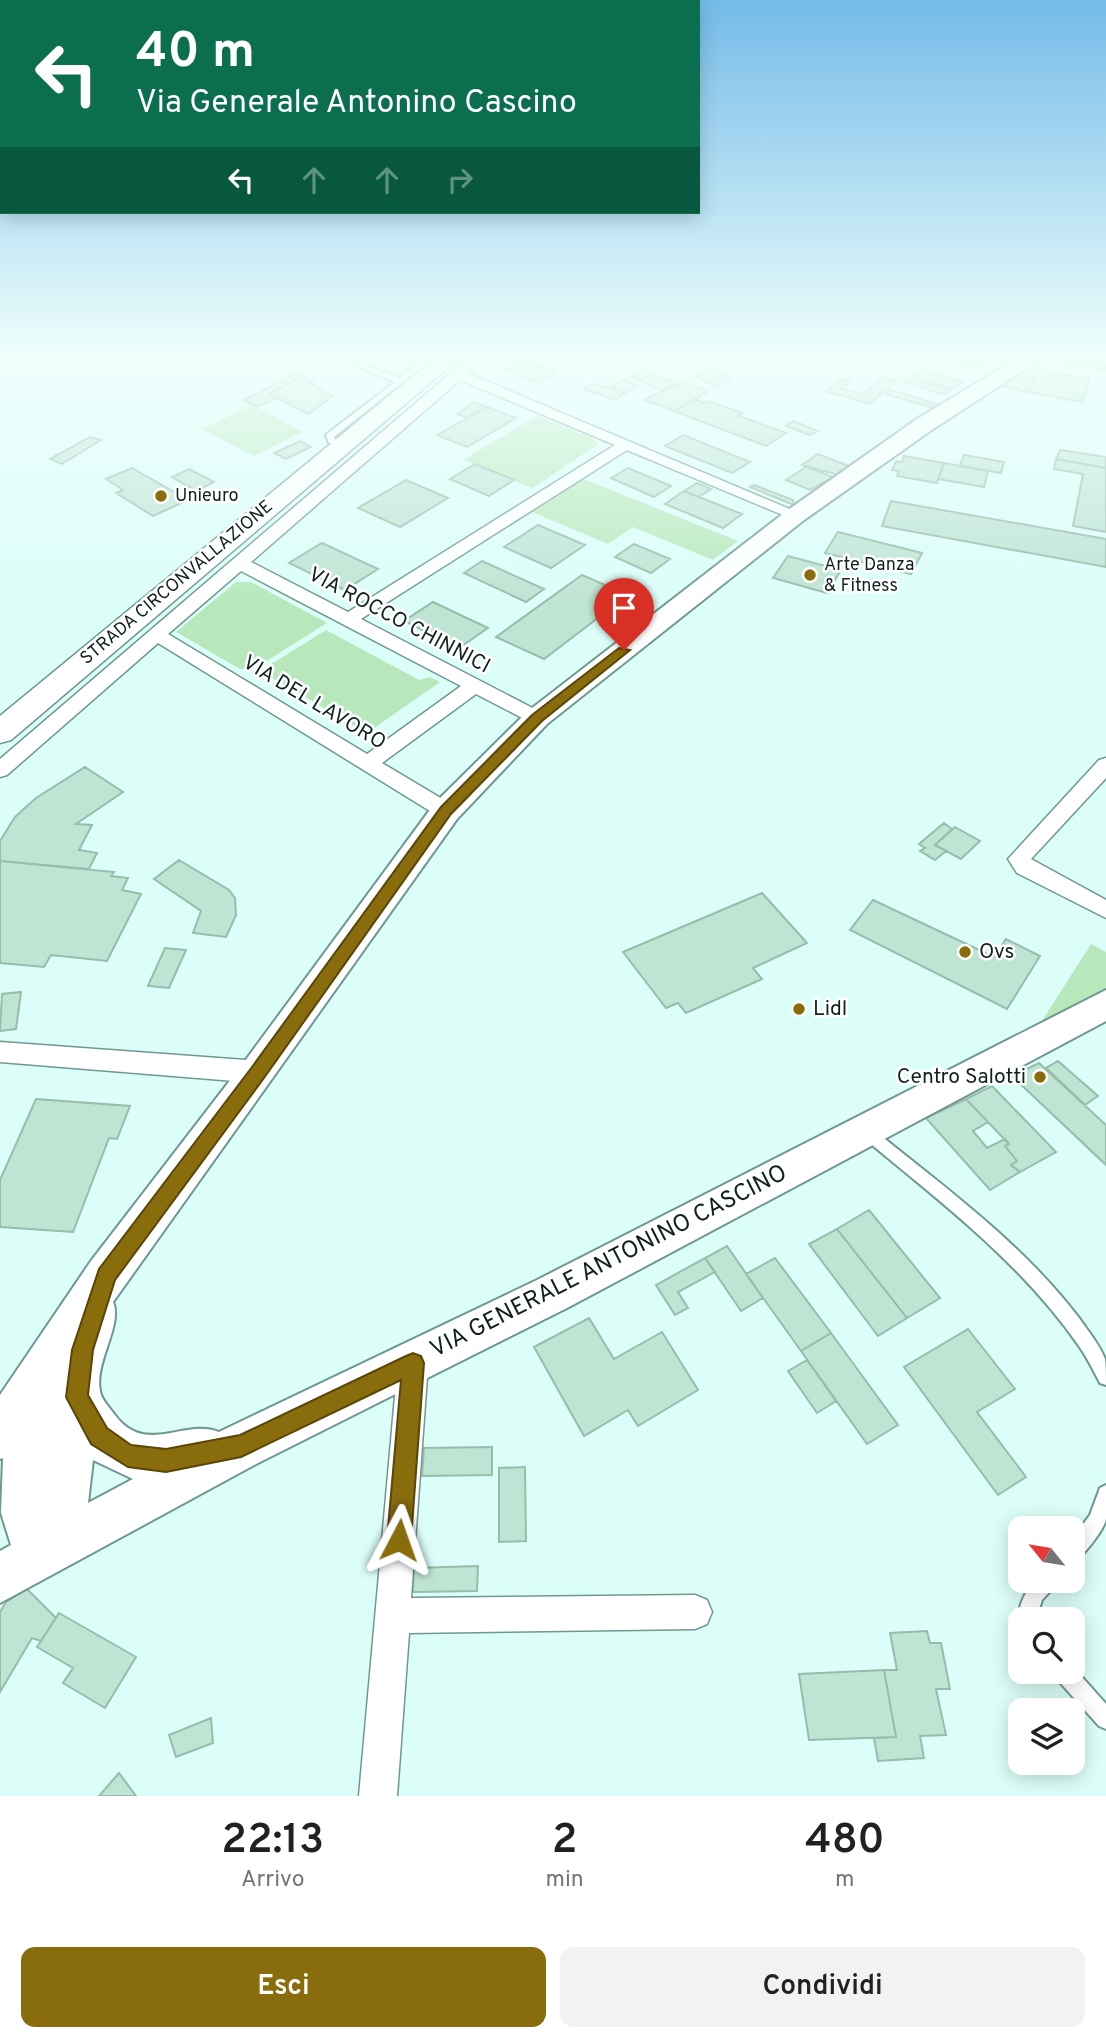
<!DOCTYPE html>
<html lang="it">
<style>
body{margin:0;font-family:Overpass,sans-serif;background:#f2f2f2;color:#202124;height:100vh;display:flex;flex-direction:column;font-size:26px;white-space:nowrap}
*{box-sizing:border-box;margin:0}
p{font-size:23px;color:#757577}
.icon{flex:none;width:38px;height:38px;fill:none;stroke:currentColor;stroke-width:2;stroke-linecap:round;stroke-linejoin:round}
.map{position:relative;height:1796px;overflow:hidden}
.side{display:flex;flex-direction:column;background:#fff;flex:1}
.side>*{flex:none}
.guide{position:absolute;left:0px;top:0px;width:700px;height:214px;box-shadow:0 4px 18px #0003;background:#0b6e4f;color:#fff;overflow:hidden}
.needle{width:46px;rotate:300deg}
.tools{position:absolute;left:1008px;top:1516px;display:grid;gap:14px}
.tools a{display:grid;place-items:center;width:77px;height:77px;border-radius:14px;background:#fff;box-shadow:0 4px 18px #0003;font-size:35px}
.pin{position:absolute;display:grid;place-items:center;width:60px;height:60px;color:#fff;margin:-72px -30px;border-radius:50% 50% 50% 0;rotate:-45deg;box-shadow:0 0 7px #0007}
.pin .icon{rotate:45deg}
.me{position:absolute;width:77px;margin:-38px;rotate:4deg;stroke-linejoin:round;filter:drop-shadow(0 0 5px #0008)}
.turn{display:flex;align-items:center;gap:24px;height:147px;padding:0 21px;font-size:32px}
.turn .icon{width:91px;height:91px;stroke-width:2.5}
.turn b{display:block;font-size:49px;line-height:60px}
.lanes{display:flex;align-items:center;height:66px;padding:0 21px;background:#0003;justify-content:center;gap:35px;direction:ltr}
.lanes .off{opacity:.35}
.eta{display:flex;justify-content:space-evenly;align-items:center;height:119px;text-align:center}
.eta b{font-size:42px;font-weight:600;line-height:49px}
.primary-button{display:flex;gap:14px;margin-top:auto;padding:14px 21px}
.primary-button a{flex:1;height:80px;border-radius:14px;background:#896c0c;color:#fff;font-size:28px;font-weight:600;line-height:80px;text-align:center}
.primary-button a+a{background:#f2f2f2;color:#202124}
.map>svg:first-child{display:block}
.green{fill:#b7e8bb}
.building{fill:#bee4d3;stroke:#97bcab;stroke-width:2}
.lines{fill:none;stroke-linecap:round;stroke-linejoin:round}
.lane-casing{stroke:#6f9893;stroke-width:4}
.street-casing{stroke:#6f9893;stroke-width:3}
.secondary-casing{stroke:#6f9893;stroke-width:4}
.primary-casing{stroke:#6f9893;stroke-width:3}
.lane{fill:#fff;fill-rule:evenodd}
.street{fill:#fff;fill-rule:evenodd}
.secondary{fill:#fff;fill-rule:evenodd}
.primary{fill:#fff;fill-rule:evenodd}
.route{fill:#896c0c;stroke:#594608;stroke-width:2}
.poi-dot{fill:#896c0c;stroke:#fff;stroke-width:2.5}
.labels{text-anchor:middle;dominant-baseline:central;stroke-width:5;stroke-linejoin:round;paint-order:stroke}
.far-poi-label{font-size:18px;fill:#11211f;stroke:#fff;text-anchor:start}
.far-street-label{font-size:18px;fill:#11211f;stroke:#fff}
.street-label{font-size:21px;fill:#11211f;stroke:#fff}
.poi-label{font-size:21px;fill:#11211f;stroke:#fff;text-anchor:start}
.near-street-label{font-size:24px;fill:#11211f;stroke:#fff}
</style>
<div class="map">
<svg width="1106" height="1796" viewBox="0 0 1106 1796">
<rect width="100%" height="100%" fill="#dcfef9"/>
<path class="green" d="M253,405L302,432L254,456L201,429Z
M537,416L595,439L597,445L532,488L463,460Z
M584,479L738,541L713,560L633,527L608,544L532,512Z
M236,582H251L327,623L257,667L240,669L176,632Z
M326,630L419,680L430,677L440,682L367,733L260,671Z
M1091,944L1106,952V993L1040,1024Z"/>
<path class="building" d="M904,354H937L928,361Z
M940,354H946L983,365L977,369L936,357Z
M946,354H984L993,356L983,365Z
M1058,359L1106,365V370L1058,363Z
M522,360L555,372L537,382L504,369Z
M1024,368L1036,370L1028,392L997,385Z
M642,369L678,384L661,390L630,376Z
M712,369L731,379L717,387L695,376Z
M921,370L962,382L953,389L913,376Z
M1036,370L1089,379L1083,402L1028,392Z
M297,373L314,381L309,383L299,378L269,394L278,398L257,407L243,400Z
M884,377L898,381L869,404L826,391L842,379L850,381L841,388L862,394Z
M299,378L309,383L333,396L308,414L269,394Z
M910,378L951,390L945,395L904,382Z
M623,380L638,386L625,393L610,388Z
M683,382L708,391L674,411L644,400Z
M593,384L610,388L625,393L615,400L584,389Z
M891,390L937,404L933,408L886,394Z
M694,399L705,403L709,401L743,413L739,416L786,433L766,446L674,411Z
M474,402L487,407L467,418L457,414Z
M487,407L516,418L467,447L437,435Z
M793,421L818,431L810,435L786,426Z
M683,435L750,462L732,473L665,446Z
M90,437L101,440L62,464L50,459Z
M300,441L311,447L286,459L274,453Z
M1060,450L1106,457V468L1056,459Z
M818,454L851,467L839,475L802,465Z
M964,455L1004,462L1001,473L960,466Z
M904,456L944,463L937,483L897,476L899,471L892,470L896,461L902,462Z
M1056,459L1106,468V532L1073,526L1083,474L1054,469Z
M944,463L988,471L984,487L938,479Z
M475,464L514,480L489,496L450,479Z
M806,467L815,470L833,477L810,490L786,480Z
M132,468L188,500L153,516L116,493L123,490L106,479Z
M628,468L671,486L654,497L611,478Z
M189,469L214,482L196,491L172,477Z
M406,480L448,498L400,527L358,508Z
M697,483L711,489L699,497L684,491Z
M754,485L793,500L794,505L750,487Z
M684,491L699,497L742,514L723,528L665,504Z
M891,501L1106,539V567L882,526Z
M538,525L585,545L551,568L504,547Z
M838,532L922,553L911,574L825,553Z
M322,543L378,569L345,590L289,563Z
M634,544L670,559L651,573L615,557Z
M788,556L841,570L827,593L773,578Z
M482,561L544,589L526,602L464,573Z
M582,575L628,595L544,659L496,637Z
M433,602L488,628L459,648L404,621Z
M85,767L123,792L76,824L92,825L79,850L97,853L89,869L0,861V841L15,817L36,798Z
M944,823L952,829L935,845L946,851L935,860L920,851L925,848L919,844Z
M955,827L980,841L961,859L935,845Z
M179,860L229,890L235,898L236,915L226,937L193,933L201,911L154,879Z
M0,861L114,872L111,876L128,878L122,890L141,894L107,961L51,955L44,967L0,963Z
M762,893L807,943L753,968L762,979L686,1013L678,1003L666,1008L623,952Z
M873,900L994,957L1006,939L1040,956L1007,1009L850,930Z
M165,948L186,950L169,988L148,986Z
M21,992L16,1029L0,1031L2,994Z
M1058,1061L1098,1096L1085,1105L1046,1068Z
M1039,1063L1106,1125V1165L1012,1076Z
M992,1086L1056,1152L1020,1172L1011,1165L1017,1161L1005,1146L1009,1144L966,1099Z
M36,1099L130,1106L117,1139L109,1138L73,1232L0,1227V1180Z
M966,1099L988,1122L973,1131L987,1148L1005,1139L1009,1144L1005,1146L1017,1161L1011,1165L1020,1172L990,1190L926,1118Z
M869,1210L940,1298L907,1318L837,1229Z
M837,1229L907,1318L878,1336L809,1244Z
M727,1246L763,1298L741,1311L705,1258Z
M705,1258L715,1272L678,1292L688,1308L675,1315L656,1285Z
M775,1258L831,1333L801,1351L746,1274Z
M589,1318L614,1359L662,1332L698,1390L638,1426L628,1410L584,1436L534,1347Z
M968,1329L1015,1389L977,1412L1026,1477L998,1495L904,1367Z
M831,1333L898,1425L867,1444L801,1351Z
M807,1360L836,1401L817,1413L788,1371Z
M492,1447V1475L422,1476L424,1448Z
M525,1467L526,1541L499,1542V1468Z
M478,1566L477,1591L413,1592L414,1568Z
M27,1589L56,1618L41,1641L32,1638L0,1692V1612L6,1602Z
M59,1613L136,1657L105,1708L63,1683L73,1668L37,1647Z
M927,1631L930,1643H941L950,1689H936L946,1735L920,1736L924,1758L878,1761L874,1738L896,1737L884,1670H897L890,1633Z
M884,1670L896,1737L809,1740L799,1674Z
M211,1718L213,1743L176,1757L169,1735Z
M119,1773L136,1796H99Z"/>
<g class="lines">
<g class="lane-casing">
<path id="lane" d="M328,354H338L399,378L416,364L415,354H423L424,365L334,437L335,439L347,443V447L329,443L326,436L327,434L395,382Z
M865,1125L870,1127C943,1186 1022,1243 1079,1318C1088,1331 1099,1344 1105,1359C1106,1366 1106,1377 1106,1385L1100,1383C1093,1370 1087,1357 1079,1346C1021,1262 938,1200 860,1135L858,1131L860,1127Z
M1106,1485C1106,1496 1106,1508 1106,1519C1104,1530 1082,1558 1073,1562V1538L1090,1515L1100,1488Z
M1035,1580H1056L1054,1587L1042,1600L1036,1619H1020V1625C1015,1612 1025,1591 1035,1580Z
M1073,1667L1106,1704V1729L1099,1726L1056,1678L1053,1671H1073Z"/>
</g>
<g class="street-casing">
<path id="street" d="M473,354H488L467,373L804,515L796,520L790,518L627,450L361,619L544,714L547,718L544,722H530L476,694L382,763L454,806L457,811L454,816H438L158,643L7,775L0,777V759ZM460,380L615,445L348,612L251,562ZM241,571L461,686L367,754L168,634Z
M1106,758V778L1031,859L1106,900V918L1017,873L1008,859L1099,760Z
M0,1042L258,1061L267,1064L271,1072L267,1080L258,1083L0,1062Z
M413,1348L424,1352L428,1363L411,1598L695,1595L707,1600L712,1612L707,1624L695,1629L409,1633L397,1796H359L398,1363L402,1352Z"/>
</g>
<g class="secondary-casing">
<path id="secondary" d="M1025,354H1049L933,429L804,520L547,724L457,819L113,1302C123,1325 94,1363 100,1391C101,1399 109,1407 114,1414C145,1457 184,1418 219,1432L537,1280L1106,990V1021L567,1308L258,1463L0,1603V1551L11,1545L1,1513L3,1458L0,1459V1395L91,1261L245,1061L435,803L527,712L788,510L917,419ZM93,1460L133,1479L88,1503Z"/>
</g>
<g class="primary-casing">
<path id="primary" d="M440,354H464L11,740L0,743V716Z"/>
</g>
<use href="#lane" class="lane"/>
<use href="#street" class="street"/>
<use href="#secondary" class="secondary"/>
<use href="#primary" class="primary"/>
</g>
<linearGradient id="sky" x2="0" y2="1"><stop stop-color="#74bbe8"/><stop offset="0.59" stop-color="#effffc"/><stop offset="1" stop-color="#effffc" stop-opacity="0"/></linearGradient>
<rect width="1106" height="605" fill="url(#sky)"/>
<path class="route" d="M619,648L630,650L542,721L451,814L264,1078L115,1280L93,1350L88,1395L107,1428L131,1445L166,1449L240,1435L406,1356L413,1353L421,1356L424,1363L411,1540L407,1548L399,1552L391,1548L387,1540L401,1380L241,1457L166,1472L128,1467L91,1444L66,1397L72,1350L99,1269L252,1067L441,807L532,715Z"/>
<g class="poi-dot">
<circle cx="161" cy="496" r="7"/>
<circle cx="810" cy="575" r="7"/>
<circle cx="965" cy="952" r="7"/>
<circle cx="799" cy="1009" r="7"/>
<circle cx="1040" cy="1077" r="7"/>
</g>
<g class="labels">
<g class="far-poi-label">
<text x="175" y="496">Unieuro</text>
<text x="824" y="565">Arte Danza<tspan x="824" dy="21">&amp; Fitness</tspan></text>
</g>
<g class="far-street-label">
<text transform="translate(177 583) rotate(-40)">STRADA CIRCONVALLAZIONE</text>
</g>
<g class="street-label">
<text transform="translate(399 621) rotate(28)">VIA ROCCO CHINNICI</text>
<text transform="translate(314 703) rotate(31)">VIA DEL LAVORO</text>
</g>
<g class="poi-label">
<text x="979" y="952">Ovs</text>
<text x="813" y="1009">Lidl</text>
<text x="1026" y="1077" text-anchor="end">Centro Salotti</text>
</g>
<g class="near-street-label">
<text transform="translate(609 1262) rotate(-27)">VIA GENERALE ANTONINO CASCINO</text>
</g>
</g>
</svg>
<div class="tools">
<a><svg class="needle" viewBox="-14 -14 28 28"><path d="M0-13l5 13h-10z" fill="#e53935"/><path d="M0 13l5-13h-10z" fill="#757577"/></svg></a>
<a><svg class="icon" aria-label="search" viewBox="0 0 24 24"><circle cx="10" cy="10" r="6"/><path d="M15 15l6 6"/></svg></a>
<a><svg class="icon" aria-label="layers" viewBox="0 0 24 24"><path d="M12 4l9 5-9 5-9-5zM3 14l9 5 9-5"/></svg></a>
</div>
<div class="pin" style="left:624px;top:650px;background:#d93025"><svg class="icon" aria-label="arrive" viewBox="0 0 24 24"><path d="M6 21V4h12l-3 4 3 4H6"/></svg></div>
<svg class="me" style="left:399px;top:1540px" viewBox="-20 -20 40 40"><path d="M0-17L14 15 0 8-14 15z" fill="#896c0c" stroke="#fff" stroke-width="4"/></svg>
<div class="guide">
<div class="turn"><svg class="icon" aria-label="left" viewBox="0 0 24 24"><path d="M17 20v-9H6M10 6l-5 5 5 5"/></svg><div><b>40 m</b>Via Generale Antonino Cascino</div></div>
<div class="lanes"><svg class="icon" aria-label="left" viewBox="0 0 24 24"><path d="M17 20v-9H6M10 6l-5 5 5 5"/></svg><svg class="icon off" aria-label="ahead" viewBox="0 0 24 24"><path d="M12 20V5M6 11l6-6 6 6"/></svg><svg class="icon off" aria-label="ahead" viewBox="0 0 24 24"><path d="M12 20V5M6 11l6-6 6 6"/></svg><svg class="icon off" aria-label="right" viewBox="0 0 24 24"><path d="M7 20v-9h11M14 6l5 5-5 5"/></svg></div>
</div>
</div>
<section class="side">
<div class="eta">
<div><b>22:13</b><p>Arrivo</p></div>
<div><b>2</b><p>min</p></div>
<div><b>480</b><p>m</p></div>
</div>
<div class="primary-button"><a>Esci</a><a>Condividi</a></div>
</section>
